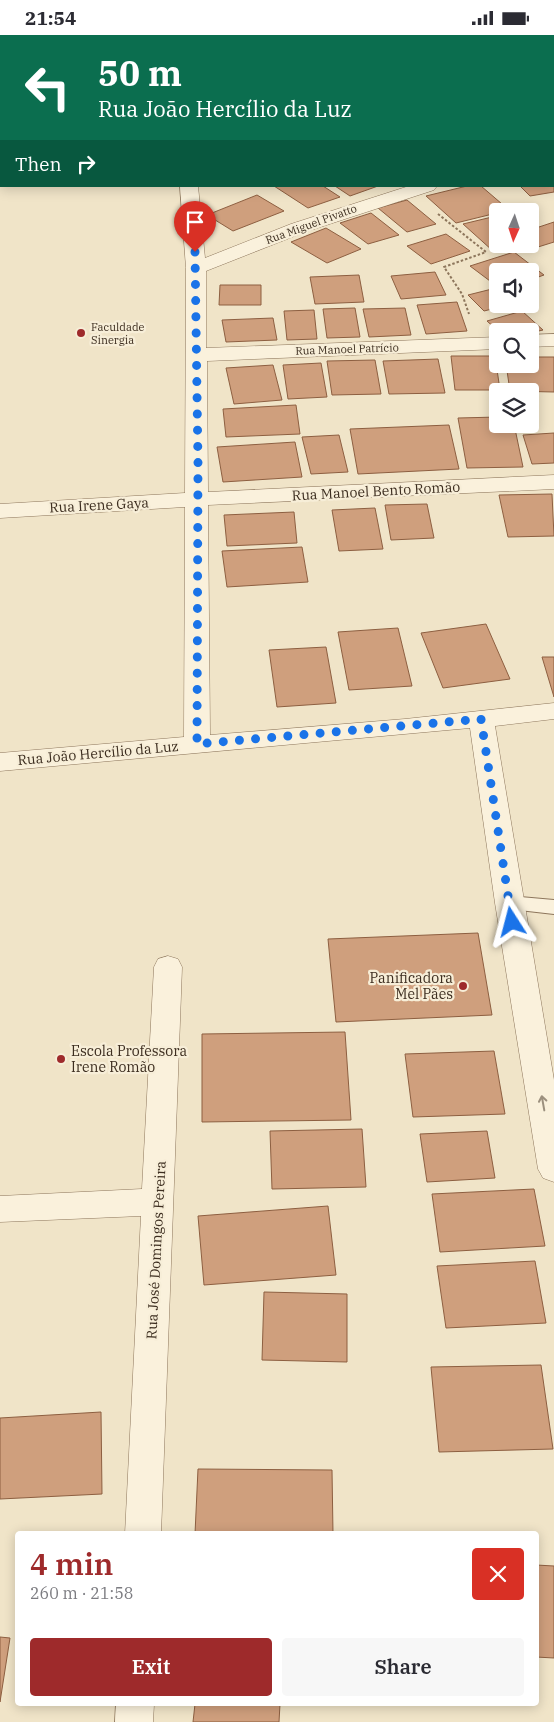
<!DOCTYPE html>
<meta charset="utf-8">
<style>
body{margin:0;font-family:"IBM Plex Serif",serif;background:#f7f7f7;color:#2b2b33;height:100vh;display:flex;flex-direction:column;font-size:19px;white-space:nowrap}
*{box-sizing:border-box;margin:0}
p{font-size:16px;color:#7c7c81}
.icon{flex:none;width:28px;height:28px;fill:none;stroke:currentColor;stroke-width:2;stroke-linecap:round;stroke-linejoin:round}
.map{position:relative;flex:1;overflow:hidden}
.side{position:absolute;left:15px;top:1496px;width:524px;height:175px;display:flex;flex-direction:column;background:#fff;border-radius:5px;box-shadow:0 2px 12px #0003}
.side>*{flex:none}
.hud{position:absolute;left:0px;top:0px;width:555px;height:152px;box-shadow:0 2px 12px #0003;background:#0b6e4f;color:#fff;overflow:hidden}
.needle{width:32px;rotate:183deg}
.tools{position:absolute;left:489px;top:168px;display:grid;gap:10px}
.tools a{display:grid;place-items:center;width:50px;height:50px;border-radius:5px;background:#fff;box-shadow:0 2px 12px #0003;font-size:25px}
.pin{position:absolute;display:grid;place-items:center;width:42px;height:42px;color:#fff;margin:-51px -21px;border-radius:50% 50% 50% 0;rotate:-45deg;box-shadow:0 0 5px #0007}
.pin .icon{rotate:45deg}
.me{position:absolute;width:55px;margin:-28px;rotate:351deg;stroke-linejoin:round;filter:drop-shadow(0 0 4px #0008)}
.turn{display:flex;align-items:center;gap:18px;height:105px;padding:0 15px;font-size:22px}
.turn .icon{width:65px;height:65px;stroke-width:2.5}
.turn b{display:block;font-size:35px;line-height:42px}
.then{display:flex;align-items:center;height:48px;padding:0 15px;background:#0003;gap:10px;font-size:19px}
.round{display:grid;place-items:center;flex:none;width:52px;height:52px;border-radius:5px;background:#f7f7f7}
.summary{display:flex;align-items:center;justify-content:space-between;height:85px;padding:0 15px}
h1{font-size:30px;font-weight:600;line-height:38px;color:#9e2a2b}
.primary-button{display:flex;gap:10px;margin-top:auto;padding:10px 15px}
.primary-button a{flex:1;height:58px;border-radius:5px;background:#9e2a2b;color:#fff;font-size:20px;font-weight:600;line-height:58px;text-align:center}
.primary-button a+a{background:#f7f7f7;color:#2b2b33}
.status{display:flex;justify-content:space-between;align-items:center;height:35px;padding:0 25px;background:#fff;direction:ltr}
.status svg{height:14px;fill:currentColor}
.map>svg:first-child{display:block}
.green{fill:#c9cf9b}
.building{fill:#cf9f7d;stroke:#8d5f41}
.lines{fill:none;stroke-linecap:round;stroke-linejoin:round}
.lane-casing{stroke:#8d765c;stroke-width:2}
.street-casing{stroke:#8d765c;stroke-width:1}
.path{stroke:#8d765c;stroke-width:2;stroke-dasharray:2.5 2;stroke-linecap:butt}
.lane{fill:#faf1dc;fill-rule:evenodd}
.street{fill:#faf1dc;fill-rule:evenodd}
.oneway{stroke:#9c907e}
.route{stroke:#1a73e8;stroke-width:9;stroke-dasharray:0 16.2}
.poi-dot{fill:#9e2a2b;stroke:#f7eed8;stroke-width:2}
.labels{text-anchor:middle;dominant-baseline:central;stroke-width:4.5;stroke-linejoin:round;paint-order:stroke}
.far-street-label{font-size:11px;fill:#3d2e20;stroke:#f7eed8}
.far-poi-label{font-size:11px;fill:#3d2e20;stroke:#f7eed8;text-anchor:start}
.street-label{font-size:14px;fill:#3d2e20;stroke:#f7eed8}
.poi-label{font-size:14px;fill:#3d2e20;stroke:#f7eed8;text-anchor:end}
</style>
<div class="status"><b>21:54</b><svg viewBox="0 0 49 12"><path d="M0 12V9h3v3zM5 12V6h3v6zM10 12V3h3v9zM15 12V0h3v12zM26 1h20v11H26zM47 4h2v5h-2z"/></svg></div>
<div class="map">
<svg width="554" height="1687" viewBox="0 0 554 1687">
<rect width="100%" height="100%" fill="#f0e4c8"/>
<path class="green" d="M0,0H90L1,1L0,95Z"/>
<path class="building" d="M554,142V157L530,161L520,151H554Z
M274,151H323L340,162L308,173Z
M335,151H378L350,161Z
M467,151H481L509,175L456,188L426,161Z
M257,160L284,176L233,196L207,180Z
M407,165L436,189L407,197L378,173Z
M371,178L399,200L368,209L340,188Z
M492,182L498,187V209H520L493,216L463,189Z
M554,187V207L538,212L530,206V195Z
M326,193L361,214L327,228L291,207Z
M446,199L470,216L431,229L407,211Z
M514,217L544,240L530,245V236H498V252L470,231Z
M435,237L446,260L401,264L391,241Z
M359,240L364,267L315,269L310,242Z
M220,250H261V270H219Z
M492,254L498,259V269L508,270L484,276L468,260Z
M457,267L467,296L426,299L417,270Z
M355,273L360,302L327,303L323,274Z
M405,273L411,300L369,302L363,274Z
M314,275L317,304L287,305L284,276Z
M522,276L543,295L530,298V296H498L487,286Z
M273,283L277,305L226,307L222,285Z
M451,321H495L500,355H455Z
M530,322H554V357L510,356L506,329H530Z
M438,324L445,358L389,359L383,326Z
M375,325L381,359L332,360L327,326Z
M321,328L327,362L288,364L283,330Z
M273,330L282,365L234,369L226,333Z
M296,370L300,399L226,402L223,374Z
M498,382V389H514L523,432L467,433L458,383Z
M449,390L459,434L358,439L350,394Z
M554,398V428L532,429L523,400Z
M339,400L348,437L311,439L302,402Z
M295,407L302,442L223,447L217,412Z
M552,459L554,501L508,502L499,460Z
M427,469L434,503L391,505L385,470Z
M375,473L383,514L339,516L332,475Z
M294,477L297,508L227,511L224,480Z
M302,512L308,547L227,552L222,516Z
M486,589L510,644L443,653L421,598Z
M398,593L412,651L349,655L338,597Z
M326,612L336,668L277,672L269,615Z
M542,622H554V662Z
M478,898L492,980L336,987L328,904Z
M345,997L351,1085L202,1087V999Z
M494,1016L505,1079L413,1082L405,1019Z
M362,1094L366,1152L272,1154L270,1096Z
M487,1096L495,1143L427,1147L420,1099Z
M534,1154L545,1211L440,1217L432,1159Z
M328,1171L336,1240L204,1250L198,1181Z
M535,1226L546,1288L446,1293L437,1231Z
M264,1257L347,1259V1327L262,1325Z
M541,1330L553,1414L439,1417L431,1332Z
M101,1377L102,1459L0,1464V1383Z
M198,1434L332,1435L333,1499H195Z
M536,1530L554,1531V1623L536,1622Z
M0,1602L10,1603L0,1667Z
M195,1669H280L279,1687H193Z"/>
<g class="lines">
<g class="lane-casing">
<path id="lane" d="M348,0H362L363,1H349Z
M509,861L554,865V879L502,873L499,868L502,863Z"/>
</g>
<g class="street-casing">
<path id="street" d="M201,0H217V1H201Z
M180,151H198L205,223L291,189L409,151H437L434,155L305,197L206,236V313L498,302V314L207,326L208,457L554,440V454L208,470L210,700L405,684L554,668V684L495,691L554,1045V1147L543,1143L538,1134L495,868L470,693L0,736V718L184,702L185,472L0,483V469L185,458L186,233Z
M554,299V311L530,312V300Z
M168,921L178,924L182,932L161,1499H125L141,1181L0,1187V1161L142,1154L154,932L158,924Z
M116,1669H154L153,1687H115Z"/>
</g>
<path class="path" d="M521,1L524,0
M438,179L486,217L444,232L462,259L469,279"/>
<use href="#lane" class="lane"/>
<use href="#street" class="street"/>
</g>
<defs><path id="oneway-shaft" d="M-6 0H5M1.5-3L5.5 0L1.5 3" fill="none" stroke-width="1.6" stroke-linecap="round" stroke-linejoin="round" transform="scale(1.25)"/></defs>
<use class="oneway" href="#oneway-shaft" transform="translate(543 1068) rotate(-100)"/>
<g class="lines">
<path class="route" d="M195,217L198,428L197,709L481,684L512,887"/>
</g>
<g class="poi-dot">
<circle cx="81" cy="298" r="5"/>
<circle cx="463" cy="951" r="5"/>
<circle cx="61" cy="1024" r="5"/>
</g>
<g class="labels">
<g class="far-street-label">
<text transform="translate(311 189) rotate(-20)">Rua Miguel Pivatto</text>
<text transform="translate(347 314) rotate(-2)">Rua Manoel Patrício</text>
</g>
<g class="far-poi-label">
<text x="91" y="292">Faculdade<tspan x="91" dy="13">Sinergia</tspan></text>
</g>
<g class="street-label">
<text transform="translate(376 456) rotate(-3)">Rua Manoel Bento Romão</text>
<text transform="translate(99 470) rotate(-3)">Rua Irene Gaya</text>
<text transform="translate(98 718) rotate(-5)">Rua João Hercílio da Luz</text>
<text transform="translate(156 1215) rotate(-87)">Rua José Domingos Pereira</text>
</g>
<g class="poi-label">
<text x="453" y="943">Panificadora<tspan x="453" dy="16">Mel Pães</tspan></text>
<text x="71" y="1016" text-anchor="start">Escola Professora<tspan x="71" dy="16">Irene Romão</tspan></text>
</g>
</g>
</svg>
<div class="tools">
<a><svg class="needle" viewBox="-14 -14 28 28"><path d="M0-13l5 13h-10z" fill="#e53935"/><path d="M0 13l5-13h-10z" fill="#7c7c81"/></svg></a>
<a><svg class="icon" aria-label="sound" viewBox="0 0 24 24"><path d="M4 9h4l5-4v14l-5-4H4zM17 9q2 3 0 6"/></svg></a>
<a><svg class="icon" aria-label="search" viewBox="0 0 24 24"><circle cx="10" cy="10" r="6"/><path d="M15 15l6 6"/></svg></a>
<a><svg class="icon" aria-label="layers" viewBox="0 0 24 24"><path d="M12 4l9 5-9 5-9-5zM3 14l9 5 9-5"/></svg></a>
</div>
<div class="pin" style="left:195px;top:217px;background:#d93025"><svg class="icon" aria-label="arrive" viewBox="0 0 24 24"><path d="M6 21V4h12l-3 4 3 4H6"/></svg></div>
<svg class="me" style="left:512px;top:887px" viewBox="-20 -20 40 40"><path d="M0-17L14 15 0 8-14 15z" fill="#1a73e8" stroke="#fff" stroke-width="4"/></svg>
<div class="hud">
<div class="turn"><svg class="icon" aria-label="left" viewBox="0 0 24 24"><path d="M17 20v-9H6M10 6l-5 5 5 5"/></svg><div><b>50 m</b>Rua João Hercílio da Luz</div></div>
<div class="then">Then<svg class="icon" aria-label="right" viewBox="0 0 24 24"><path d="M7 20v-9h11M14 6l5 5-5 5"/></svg></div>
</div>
<section class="side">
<div class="summary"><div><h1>4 min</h1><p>260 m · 21:58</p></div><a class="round" style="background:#d93025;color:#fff"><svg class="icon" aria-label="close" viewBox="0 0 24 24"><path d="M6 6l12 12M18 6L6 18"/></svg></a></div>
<div class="primary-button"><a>Exit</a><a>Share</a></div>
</section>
</div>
